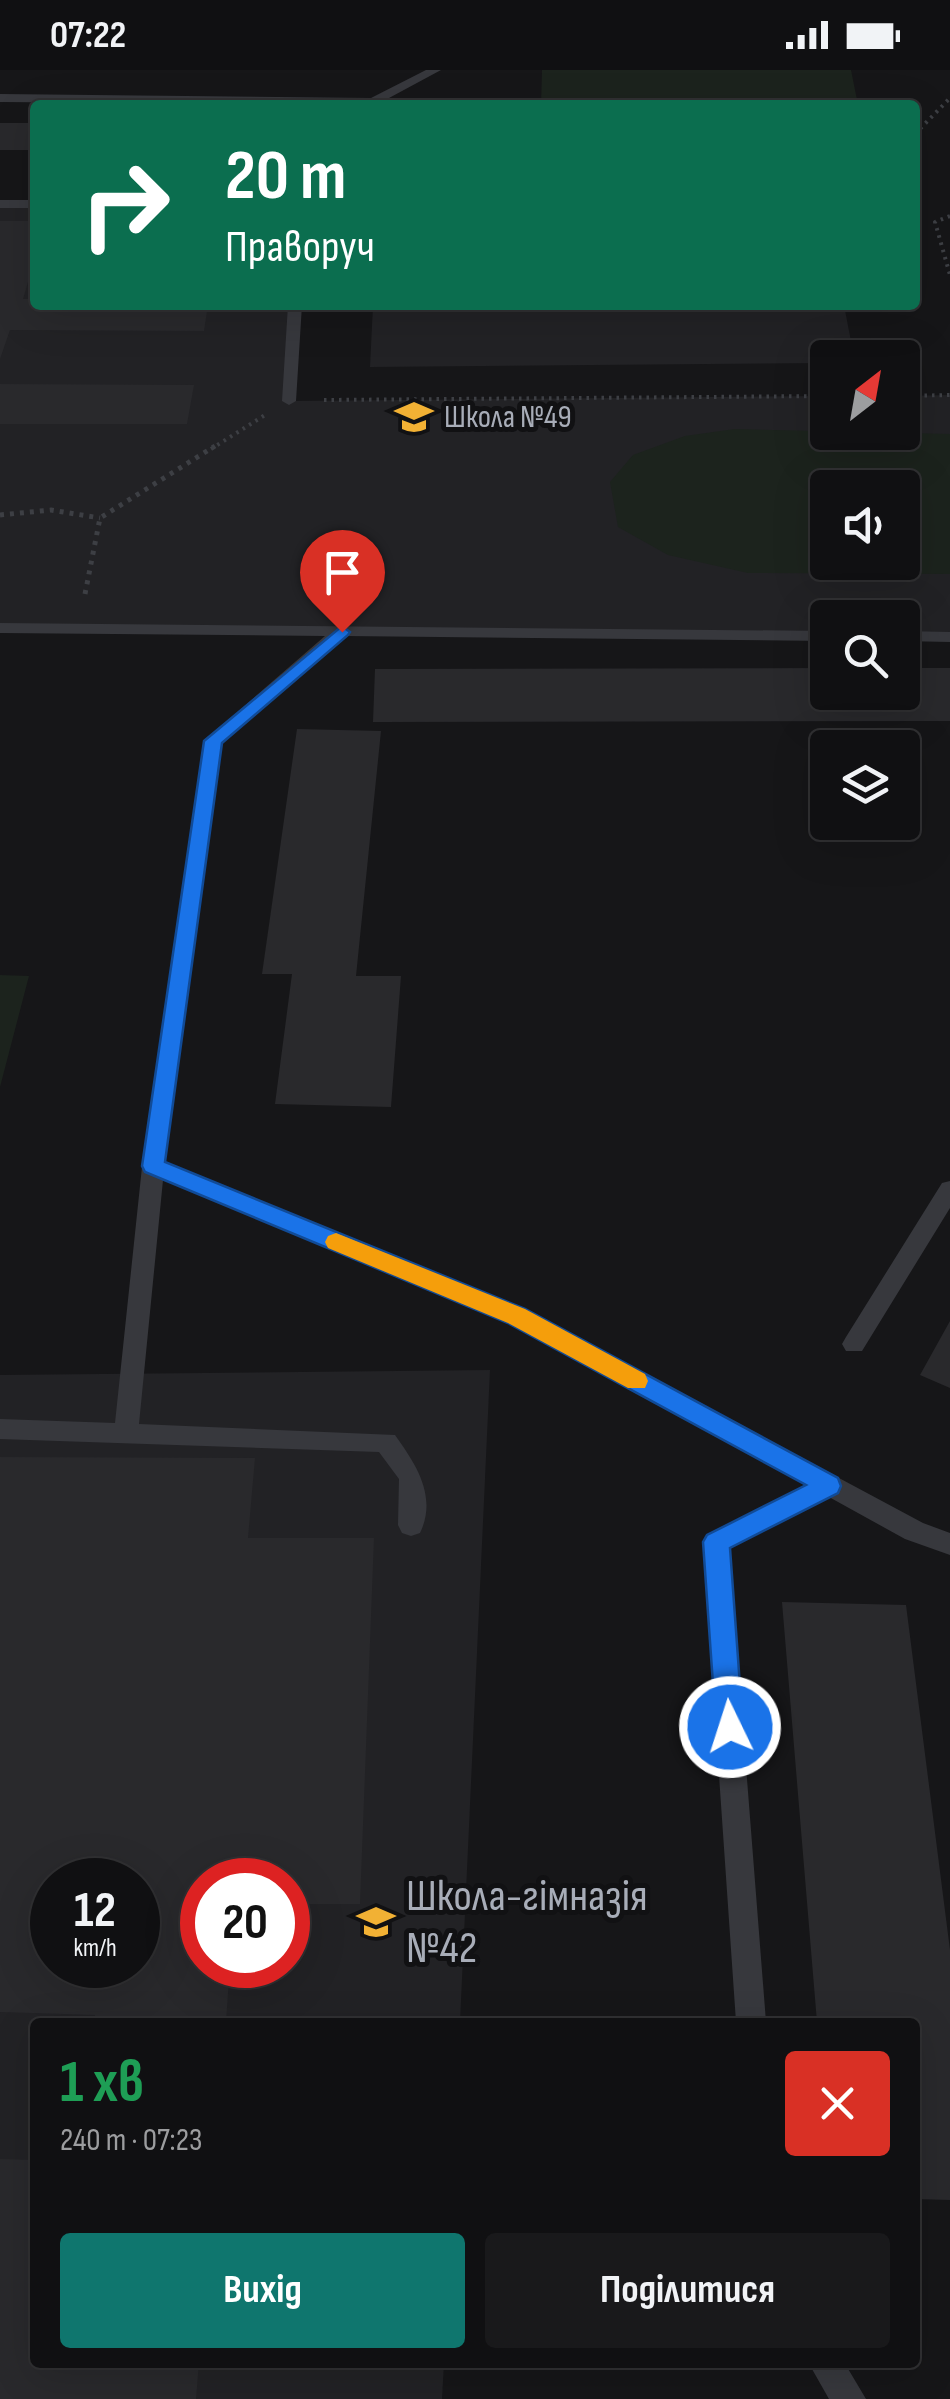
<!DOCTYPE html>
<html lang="uk">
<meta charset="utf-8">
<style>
body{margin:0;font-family:"Sofia Sans Condensed",sans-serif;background:#19191b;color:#f1f3f6;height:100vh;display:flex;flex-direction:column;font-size:38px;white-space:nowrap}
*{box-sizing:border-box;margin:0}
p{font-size:32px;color:#9c9d9f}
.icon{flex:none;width:55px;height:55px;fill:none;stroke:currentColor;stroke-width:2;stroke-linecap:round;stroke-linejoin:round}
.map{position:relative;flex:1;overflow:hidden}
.side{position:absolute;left:30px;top:1948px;width:890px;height:350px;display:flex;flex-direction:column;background:#101012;border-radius:10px;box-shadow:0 10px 40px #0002,0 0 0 2px #303032}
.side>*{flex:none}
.top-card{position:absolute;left:30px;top:30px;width:890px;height:210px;border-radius:10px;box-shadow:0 10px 40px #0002,0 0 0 2px #303032;background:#0b6e4f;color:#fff;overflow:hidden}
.needle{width:65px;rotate:31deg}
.tools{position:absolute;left:810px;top:270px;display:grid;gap:20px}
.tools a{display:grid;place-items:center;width:110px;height:110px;border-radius:10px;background:#101012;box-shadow:0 10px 40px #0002,0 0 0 2px #303032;font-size:50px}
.speed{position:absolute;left:30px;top:1788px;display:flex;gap:20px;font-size:50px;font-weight:700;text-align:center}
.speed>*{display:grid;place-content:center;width:130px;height:130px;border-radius:50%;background:#101012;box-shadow:0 10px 40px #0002,0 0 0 2px #303032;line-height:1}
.speed small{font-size:25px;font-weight:400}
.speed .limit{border:15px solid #d22;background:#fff;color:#111}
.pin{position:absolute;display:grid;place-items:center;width:85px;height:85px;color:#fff;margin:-102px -42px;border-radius:50% 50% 50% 0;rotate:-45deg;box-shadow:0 0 10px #0007}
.pin .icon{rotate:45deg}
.me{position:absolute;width:110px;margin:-55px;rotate:356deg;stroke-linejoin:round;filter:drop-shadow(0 0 8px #0008)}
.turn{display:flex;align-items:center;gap:35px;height:210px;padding:0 30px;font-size:45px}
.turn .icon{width:130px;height:130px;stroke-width:2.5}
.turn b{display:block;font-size:70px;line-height:85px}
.round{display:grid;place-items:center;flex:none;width:105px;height:105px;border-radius:10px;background:#19191b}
.head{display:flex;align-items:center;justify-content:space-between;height:170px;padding:0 30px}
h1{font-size:60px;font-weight:700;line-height:75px;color:#1e9e55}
.button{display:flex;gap:20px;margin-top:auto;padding:20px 30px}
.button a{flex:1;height:115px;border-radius:10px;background:#0f766e;color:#fff;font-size:40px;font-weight:700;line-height:115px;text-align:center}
.button a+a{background:#19191b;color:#f1f3f6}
.status{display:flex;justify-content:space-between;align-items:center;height:70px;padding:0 50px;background:#101012;direction:ltr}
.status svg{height:28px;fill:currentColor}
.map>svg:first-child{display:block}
.built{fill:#222225;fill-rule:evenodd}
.green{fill:#1c231d;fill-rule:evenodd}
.building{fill:#29292c;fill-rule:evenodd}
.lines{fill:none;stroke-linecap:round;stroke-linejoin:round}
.path-far1{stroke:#3d3f44;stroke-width:4;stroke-dasharray:2.5 5;stroke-linecap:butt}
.path{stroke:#3d3f44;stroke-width:5;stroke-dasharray:4 6;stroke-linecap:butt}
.service{fill:#37383d;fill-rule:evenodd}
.route{fill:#1a73e8;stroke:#114b97;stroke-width:2.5}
.slow{fill:#f59e0b}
.labels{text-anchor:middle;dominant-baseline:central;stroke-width:10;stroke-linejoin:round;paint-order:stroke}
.far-poi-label{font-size:32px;fill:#a8adb8;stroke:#111113;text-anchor:start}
.near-poi-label{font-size:45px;fill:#a8adb8;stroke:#111113;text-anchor:start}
</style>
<div class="status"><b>07:22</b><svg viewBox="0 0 49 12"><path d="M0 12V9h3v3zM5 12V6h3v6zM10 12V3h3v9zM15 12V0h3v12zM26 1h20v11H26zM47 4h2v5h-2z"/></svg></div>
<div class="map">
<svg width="950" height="2329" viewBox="0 0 950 2329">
<rect width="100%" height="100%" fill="#161618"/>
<path class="built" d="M0,134H35V235H295L290,331L827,326L828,362H902L903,326L950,325V567L903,566L902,548H828L827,566L0,558ZM828,418H902V492H828Z
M373,235H844L854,287L828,288L827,293L370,297Z
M490,1300L460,1952H35V2292L444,2293L442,2329H0V1305ZM52,1810H138V1895H52ZM202,1810H288V1895H202Z"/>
<path class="green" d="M542,0H851L858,35H541Z
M735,359L950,364V504L748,503L668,485L618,457L610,412L633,385L685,366ZM828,418H902V492H828Z
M0,905L29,906L0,1017Z"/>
<path class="building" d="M0,53H35V80H0Z
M0,151H35V188L23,229H35V235H208L204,261L10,260L0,289Z
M0,314L194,315L187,354H0Z
M828,598V622H902V598H950V651L373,652L375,599Z
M297,659L381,661L356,906H401L391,1037L275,1034L292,904H262Z
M950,1251V1318L920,1305Z
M0,1387L255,1388L248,1468H374L360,1834H288V1810H202V1895H230L226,1952H94L95,1945L0,1942ZM52,1810H138V1895H52Z
M782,1532L906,1535L950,1880V2130L915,2129V1952H817Z
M0,2089L35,2090V2292H199L196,2329H0Z"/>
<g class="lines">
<path class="path-far1" d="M915,64L950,28
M950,146L935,152L950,205
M902,326L950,325
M324,330L828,326
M211,379L265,345"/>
<path class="path" d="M0,445L51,440L100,448
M85,524L100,448L215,376"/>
<path class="service" d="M426,0H441L376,35L0,32V24L371,28Z
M0,130H35V138H0Z
M288,235H302L296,331L289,335L282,331Z
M0,553L828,561V571L345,566L222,673L165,1093L524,1239L923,1453L950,1463V1485L905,1469L829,1427L729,1479L766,1952H736L703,1473L707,1465L806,1415L508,1253L163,1110L139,1354L395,1365C415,1393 438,1426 420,1463L411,1466L402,1463L398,1455L399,1409L379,1382L0,1369V1349L115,1353L142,1097L204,671L325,566L0,563Z
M902,561L950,562V572L902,571Z
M950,1111V1138L862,1281H846L842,1274L846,1267L942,1113Z
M808,2292H844L866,2329H829Z"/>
</g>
<path class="route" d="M342,556L350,562L348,565L222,673L165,1092L525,1239L838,1408L841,1416L838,1423L730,1478L743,1657L739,1666L730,1670L720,1666L716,1657L703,1472L707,1465L806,1415L508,1253L145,1102L142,1096L204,671Z"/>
<path class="slow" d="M336,1163L525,1239L645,1304L648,1311L645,1318H628L508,1253L328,1178L325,1172L328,1166Z"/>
<defs>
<g id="school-bare" transform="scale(3)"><path d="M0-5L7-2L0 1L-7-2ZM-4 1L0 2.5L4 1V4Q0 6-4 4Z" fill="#f2b134" stroke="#111113" stroke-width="2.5" paint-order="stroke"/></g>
</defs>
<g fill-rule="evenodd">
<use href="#school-bare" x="414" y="347"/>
<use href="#school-bare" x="376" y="1852"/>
</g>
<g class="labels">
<g class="far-poi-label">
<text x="444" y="347">Школа №49</text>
</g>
<g class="near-poi-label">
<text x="406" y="1826">Школа-гімназія<tspan x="406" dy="52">№42</tspan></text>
</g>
</g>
</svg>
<div class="tools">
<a><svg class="needle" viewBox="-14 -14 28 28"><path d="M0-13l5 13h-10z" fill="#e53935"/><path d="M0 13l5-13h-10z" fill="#9c9d9f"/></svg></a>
<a><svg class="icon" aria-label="sound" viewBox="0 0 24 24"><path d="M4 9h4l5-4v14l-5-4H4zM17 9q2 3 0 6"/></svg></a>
<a><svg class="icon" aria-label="search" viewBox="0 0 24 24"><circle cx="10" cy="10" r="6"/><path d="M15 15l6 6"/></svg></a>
<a><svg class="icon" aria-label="layers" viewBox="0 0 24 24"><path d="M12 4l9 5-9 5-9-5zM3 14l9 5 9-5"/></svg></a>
</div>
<div class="speed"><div>12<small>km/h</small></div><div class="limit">20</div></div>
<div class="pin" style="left:342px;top:562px;background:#d93025"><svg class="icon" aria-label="arrive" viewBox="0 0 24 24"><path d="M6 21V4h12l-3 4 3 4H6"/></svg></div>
<svg class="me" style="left:730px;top:1657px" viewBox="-20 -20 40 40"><circle r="17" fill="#1a73e8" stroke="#fff" stroke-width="3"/><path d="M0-11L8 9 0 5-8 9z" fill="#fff"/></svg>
<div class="top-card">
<div class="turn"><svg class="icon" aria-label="right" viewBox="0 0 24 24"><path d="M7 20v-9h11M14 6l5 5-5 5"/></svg><div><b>20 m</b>Праворуч</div></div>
</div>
<section class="side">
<div class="head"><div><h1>1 хв</h1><p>240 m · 07:23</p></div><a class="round" style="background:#d93025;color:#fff"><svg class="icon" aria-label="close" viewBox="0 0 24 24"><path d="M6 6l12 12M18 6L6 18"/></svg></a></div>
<div class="button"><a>Вихід</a><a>Поділитися</a></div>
</section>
</div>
